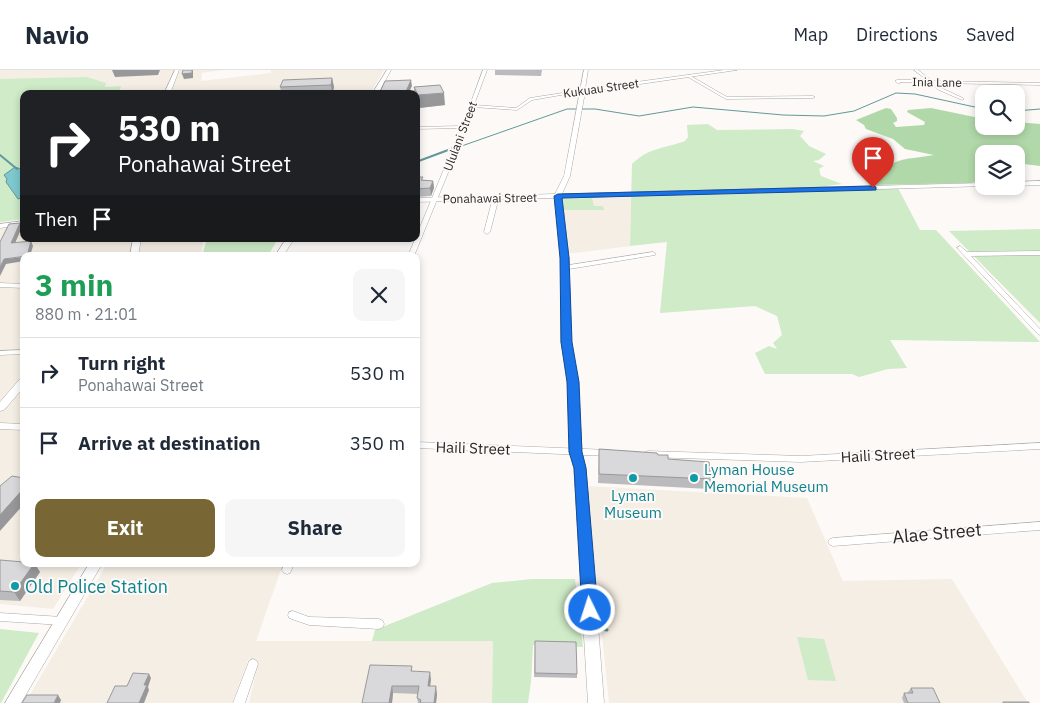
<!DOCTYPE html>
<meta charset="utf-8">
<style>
body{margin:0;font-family:"IBM Plex Sans",sans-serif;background:#f6f6f7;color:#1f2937;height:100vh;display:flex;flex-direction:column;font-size:19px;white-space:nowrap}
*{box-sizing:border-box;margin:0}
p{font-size:16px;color:#747a83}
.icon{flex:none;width:28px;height:28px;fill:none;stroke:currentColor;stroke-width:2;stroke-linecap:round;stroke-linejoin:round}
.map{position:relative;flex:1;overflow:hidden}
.drawer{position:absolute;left:20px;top:182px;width:400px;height:315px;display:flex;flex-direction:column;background:#fff;border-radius:10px;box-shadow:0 2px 8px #0003}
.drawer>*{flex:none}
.guide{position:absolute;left:20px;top:20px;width:400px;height:152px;border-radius:10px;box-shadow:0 2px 8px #0003;background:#202124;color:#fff;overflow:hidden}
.fabs{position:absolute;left:975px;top:15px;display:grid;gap:10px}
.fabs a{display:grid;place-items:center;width:50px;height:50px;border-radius:10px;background:#fff;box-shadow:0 2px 8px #0003;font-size:25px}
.pin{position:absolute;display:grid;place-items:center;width:42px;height:42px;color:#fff;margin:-51px -21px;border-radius:50% 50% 50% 0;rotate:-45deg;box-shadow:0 0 5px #0007}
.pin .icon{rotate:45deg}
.me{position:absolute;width:55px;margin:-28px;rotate:356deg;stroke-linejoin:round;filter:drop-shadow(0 0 4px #0008)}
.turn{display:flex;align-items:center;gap:18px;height:105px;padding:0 15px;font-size:22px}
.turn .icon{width:65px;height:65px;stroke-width:2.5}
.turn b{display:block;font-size:35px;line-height:42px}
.then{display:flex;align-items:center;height:48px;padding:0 15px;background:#0003;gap:10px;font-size:19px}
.round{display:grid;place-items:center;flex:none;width:52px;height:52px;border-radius:10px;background:#f6f6f7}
.headline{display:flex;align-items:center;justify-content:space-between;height:85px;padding:0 15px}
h1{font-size:30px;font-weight:700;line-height:38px;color:#1e9e55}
.cta{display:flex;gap:10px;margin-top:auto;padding:10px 15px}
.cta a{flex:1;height:58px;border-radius:10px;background:#786735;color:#fff;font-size:20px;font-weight:700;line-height:58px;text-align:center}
.cta a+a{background:#f6f6f7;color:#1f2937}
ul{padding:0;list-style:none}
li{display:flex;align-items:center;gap:15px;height:70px;padding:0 15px;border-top:1px solid #e0e1e3}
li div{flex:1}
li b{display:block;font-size:19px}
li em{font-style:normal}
header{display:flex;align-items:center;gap:30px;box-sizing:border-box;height:70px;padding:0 25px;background:#fff;border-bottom:1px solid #e0e1e3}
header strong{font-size:24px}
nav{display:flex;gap:28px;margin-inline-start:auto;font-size:18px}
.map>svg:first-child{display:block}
.built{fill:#f5eee4}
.green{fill:#cfebc8}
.forest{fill:#b1d8a9}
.water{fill:#7dc9ce;stroke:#63989b}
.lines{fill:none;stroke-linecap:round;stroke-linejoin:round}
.stream-far2{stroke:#63989b;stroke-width:1}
.stream-far1{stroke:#63989b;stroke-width:2}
.stream{stroke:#63989b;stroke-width:3}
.street-casing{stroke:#aba9a5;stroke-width:1}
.secondary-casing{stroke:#aba9a5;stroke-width:1}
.street{fill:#fff;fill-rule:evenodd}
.secondary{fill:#fff;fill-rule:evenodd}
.wall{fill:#bbbbbd}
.shaded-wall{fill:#98989a}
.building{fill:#d9d9dc;stroke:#98989a}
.route{fill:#1a73e8;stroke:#114b97}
.culture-dot{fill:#0f9aa8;stroke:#fcf9f6;stroke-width:2}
.labels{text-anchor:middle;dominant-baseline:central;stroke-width:4;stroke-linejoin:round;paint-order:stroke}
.far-street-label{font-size:12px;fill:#262624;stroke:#fcf9f6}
.street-label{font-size:15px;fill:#262624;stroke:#fcf9f6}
.culture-label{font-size:15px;fill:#0d838f;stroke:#fcf9f6;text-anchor:start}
.near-street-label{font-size:18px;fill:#262624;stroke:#fcf9f6}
.near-culture-label{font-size:18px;fill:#0d838f;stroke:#fcf9f6;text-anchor:start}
</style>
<header>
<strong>Navio</strong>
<nav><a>Map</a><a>Directions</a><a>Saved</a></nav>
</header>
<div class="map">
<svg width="1040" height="633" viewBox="0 0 1040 633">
<rect width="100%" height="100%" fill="#fcf9f6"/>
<path class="built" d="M0,0H223L202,3L201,11L271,3V0H384L370,24H119L120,16L105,17L106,13L87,7L2,10L0,9Z
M631,127L630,176L566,184L560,129Z
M24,155V169H206L203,172L201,186H24V494H81L53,539L0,534V159Z
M587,416L807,428L843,511L952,509L1028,633H609Z
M107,494H283L256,571H493L492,633H249L258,593L249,588L232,633H25Z"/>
<path class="green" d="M87,7L106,13L105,17L121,16L119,24H24V149L0,152V9Z
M708,54L717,60L793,59L804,61L800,66L809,76L826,84L819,90L813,91L824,96L819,99L821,106L842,114L826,116L829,121L898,118L920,160H936L1040,272L890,270L907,298L888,299L859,307L852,304H765L755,283L769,276L777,279L773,273L782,265L777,246L755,236L660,243L667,172L630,176L632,94C650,77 663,79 685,71L688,67L687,55Z
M592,128L594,136H603L604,140H562L560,129Z
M1040,159V253L949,161Z
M209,169H278L270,182L237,186H202L206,172Z
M532,509H575L583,577L533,575L531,612L528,633H492L493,571H372L375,560L492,513Z
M0,559L39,563L1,633H0Z
M797,567L824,569L836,611L808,610Z"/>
<path class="forest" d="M886,38L891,39L897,48V51L893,53L896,57L924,55L925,52L907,42L908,40L931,38L984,49V56H1016V52L1040,54V96L1016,93V84H984V110L971,113L872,115C894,85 900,91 934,85L905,79L893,69L866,59L864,55L856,50Z"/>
<path class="water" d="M15,97L24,100V127L18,129L6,112L7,109L4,105Z"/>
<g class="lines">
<path class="stream-far2" d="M1016,41L1040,39
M456,78L567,39H595L639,46L693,37L783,45L824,46L854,41L896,23L915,24L984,39"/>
<path class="stream-far1" d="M0,85L17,99
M416,92L459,76"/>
<path class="stream" d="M602,559L607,560"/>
<g class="street-casing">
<path id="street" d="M483,0H487L474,35L516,38L530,28L582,20L584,21L532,30L517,40L473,37L461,71L414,186H408L461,58L416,59V57L462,56Z
M914,0H918L932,11L1040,13V15L935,13L941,18L963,28L964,29L962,30L939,20L930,13L900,12L899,14L895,11L897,10H927Z
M689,5L727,27L813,26L815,27L813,28L726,29L688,7Z
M496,125L499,127L490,162L487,164L485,163L484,162L493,127Z
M960,176L967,182L1040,181V185L971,186L1040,259V265L1038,264L958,179L957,178Z
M653,182L656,184L655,185L563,200L560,198L563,196Z
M0,213L24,214V218L0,217Z
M24,280V284L0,285V281Z
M0,353L24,354V360L0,359Z
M416,372L609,380L612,381L613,383L612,385L609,386L416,378Z
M1040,373V379L801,392L648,387L645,386L644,384L645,382L648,381L801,386Z
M1040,452V460L833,476L830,475L828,472L830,469L833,468Z
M284,494H294L290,503L287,504L284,503L282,500Z
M293,541L309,547L379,549L383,551L384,554L383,557L379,559L309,555L289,548L288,545L289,542Z
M0,543L62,547L66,548L67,551L66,554L62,555L0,551Z
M253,589L257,591L258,594L245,633H233L248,594L249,591Z"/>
</g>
<g class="secondary-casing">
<path id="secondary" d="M175,0H179L170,24H164Z
M387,0H391L378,24H372Z
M584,0H588L585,19L724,0H737L585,22L570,106L562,124L984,113V116H987L562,128L569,188L571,272L578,312L582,382L586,399L604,633H588L574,399L570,382L568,312L561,272V188L555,128L416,132V128L555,124L564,106Z
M1040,111V115L1016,116V112Z
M24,151V155L0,158V154Z
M133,169H141L138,186H130Z
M286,169H294L283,186H275Z
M24,308V317L4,340L0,341V332L20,309Z
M89,494H102L21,633H5Z"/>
</g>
<use href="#street" class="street"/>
<use href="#secondary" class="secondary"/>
</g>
<path class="wall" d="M495,0H542L541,6L495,5Z
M332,8L334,17L333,24H282L280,17Z
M414,17L445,35L419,38L416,33V24H414Z
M416,107L423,110L433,111L434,118L431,126L416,127Z
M599,379L658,385L668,389L711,409L709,419L598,413Z
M0,490L24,494H35L40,502L20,531L0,530Z
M535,571L577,604V608L534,607Z
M412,596V601L431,609L430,616L437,624L436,633H418L417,628L418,624L393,623L392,633H362Z
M911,618L940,633H904L902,628L904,623H908V622Z"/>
<path class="shaded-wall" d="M112,0H160L158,5L115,7Z
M193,0V8L184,9L182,4Z
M332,8L334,17L332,24L331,15Z
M411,10L412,16L408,24H405Z
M444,23L445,35L419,38L418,25Z
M433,111L434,118L431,126L430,118Z
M20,153L22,157L13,178L11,173Z
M31,171L33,176L30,186H26Z
M24,187V191L6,194L0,206V197L4,189Z
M24,413V434L0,461V445Z
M34,494H35L40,502L20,531L14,522Z
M430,602L431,609L429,624L428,616Z
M149,604L151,608L148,617L149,620L144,633H139L144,615Z
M392,616L393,623L392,633H389Z
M436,616L437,624L436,633H434Z
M58,625L61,630L60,633H54Z"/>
<path class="building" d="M183,0H192V3L182,4Z
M332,8L331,15L280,17L283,10Z
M411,10L405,24H379L385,11Z
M440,15L444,23L418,25L414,17Z
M416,107H423L421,110L433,111L430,118L416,119Z
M20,153L11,173L31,171L27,186L4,189L0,197V172L9,154Z
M599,379L657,383L658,385H668V389L709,392L711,409L599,404Z
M12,406L24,408V413L21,416L24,417V418L0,445V416Z
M0,490L24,492V494H34L14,522L0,521Z
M535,571L576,572L577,604L535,603Z
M370,595L412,596L411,601L430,602L428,616H436L434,633H420L421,630L417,628L419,616H392L389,633H362Z
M133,603L149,604L144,615H147L139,633H107L115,616H127Z
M911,618H933L940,633H908L904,623H913Z
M27,625H58L54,633H22Z
M1003,632H1029V633H1003Z"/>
<path class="route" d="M873,116L876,117V120L562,128L569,188L572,272L579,312L582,382L586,398L598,540L595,544L590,546L584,544L582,540L574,398L569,382L567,312L561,272L560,188L554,126L558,124Z"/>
<g class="culture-dot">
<circle cx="633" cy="408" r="5"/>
<circle cx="694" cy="408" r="5"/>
<circle cx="15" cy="516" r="5"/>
</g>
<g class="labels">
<g class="far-street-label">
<text transform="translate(937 12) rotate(1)">Inia Lane</text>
<text transform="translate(601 18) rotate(-8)">Kukuau Street</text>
<text transform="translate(460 66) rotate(-69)">Ululani Street</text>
<text transform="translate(490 128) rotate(-1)">Ponahawai Street</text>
</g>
<g class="street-label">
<text transform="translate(473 378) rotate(2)">Haili Street</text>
<text transform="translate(878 385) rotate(-3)">Haili Street</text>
</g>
<g class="culture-label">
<text x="704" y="399">Lyman House<tspan x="704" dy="17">Memorial Museum</tspan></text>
<text x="633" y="425" text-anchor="middle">Lyman<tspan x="633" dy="17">Museum</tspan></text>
</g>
<g class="near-street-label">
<text transform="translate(937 463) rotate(-5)">Alae Street</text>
</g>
<g class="near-culture-label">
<text x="25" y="516">Old Police Station</text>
</g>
</g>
</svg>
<div class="fabs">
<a><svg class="icon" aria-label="search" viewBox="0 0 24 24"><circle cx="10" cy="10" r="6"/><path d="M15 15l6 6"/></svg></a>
<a><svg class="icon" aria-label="layers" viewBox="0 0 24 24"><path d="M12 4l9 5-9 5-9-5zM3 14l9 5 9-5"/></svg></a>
</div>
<div class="pin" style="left:873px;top:118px;background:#d93025"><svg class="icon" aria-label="arrive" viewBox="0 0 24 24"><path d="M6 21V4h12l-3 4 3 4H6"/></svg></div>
<svg class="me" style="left:590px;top:540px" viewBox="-20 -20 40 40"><circle r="17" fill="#1a73e8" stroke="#fff" stroke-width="3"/><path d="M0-11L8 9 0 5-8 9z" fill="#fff"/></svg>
<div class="guide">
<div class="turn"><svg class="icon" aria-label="right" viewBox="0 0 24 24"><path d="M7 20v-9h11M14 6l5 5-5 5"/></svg><div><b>530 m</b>Ponahawai Street</div></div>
<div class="then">Then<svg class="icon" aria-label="arrive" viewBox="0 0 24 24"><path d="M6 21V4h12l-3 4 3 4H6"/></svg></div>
</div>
<section class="drawer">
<div class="headline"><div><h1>3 min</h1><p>880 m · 21:01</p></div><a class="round"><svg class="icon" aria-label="close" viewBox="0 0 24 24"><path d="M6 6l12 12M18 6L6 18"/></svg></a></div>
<ul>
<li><svg class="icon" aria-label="right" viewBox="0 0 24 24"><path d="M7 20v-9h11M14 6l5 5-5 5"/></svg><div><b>Turn right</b><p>Ponahawai Street</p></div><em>530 m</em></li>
<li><svg class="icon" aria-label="arrive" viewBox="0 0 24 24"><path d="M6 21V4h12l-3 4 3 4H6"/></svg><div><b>Arrive at destination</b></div><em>350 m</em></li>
</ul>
<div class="cta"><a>Exit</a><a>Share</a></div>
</section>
</div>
